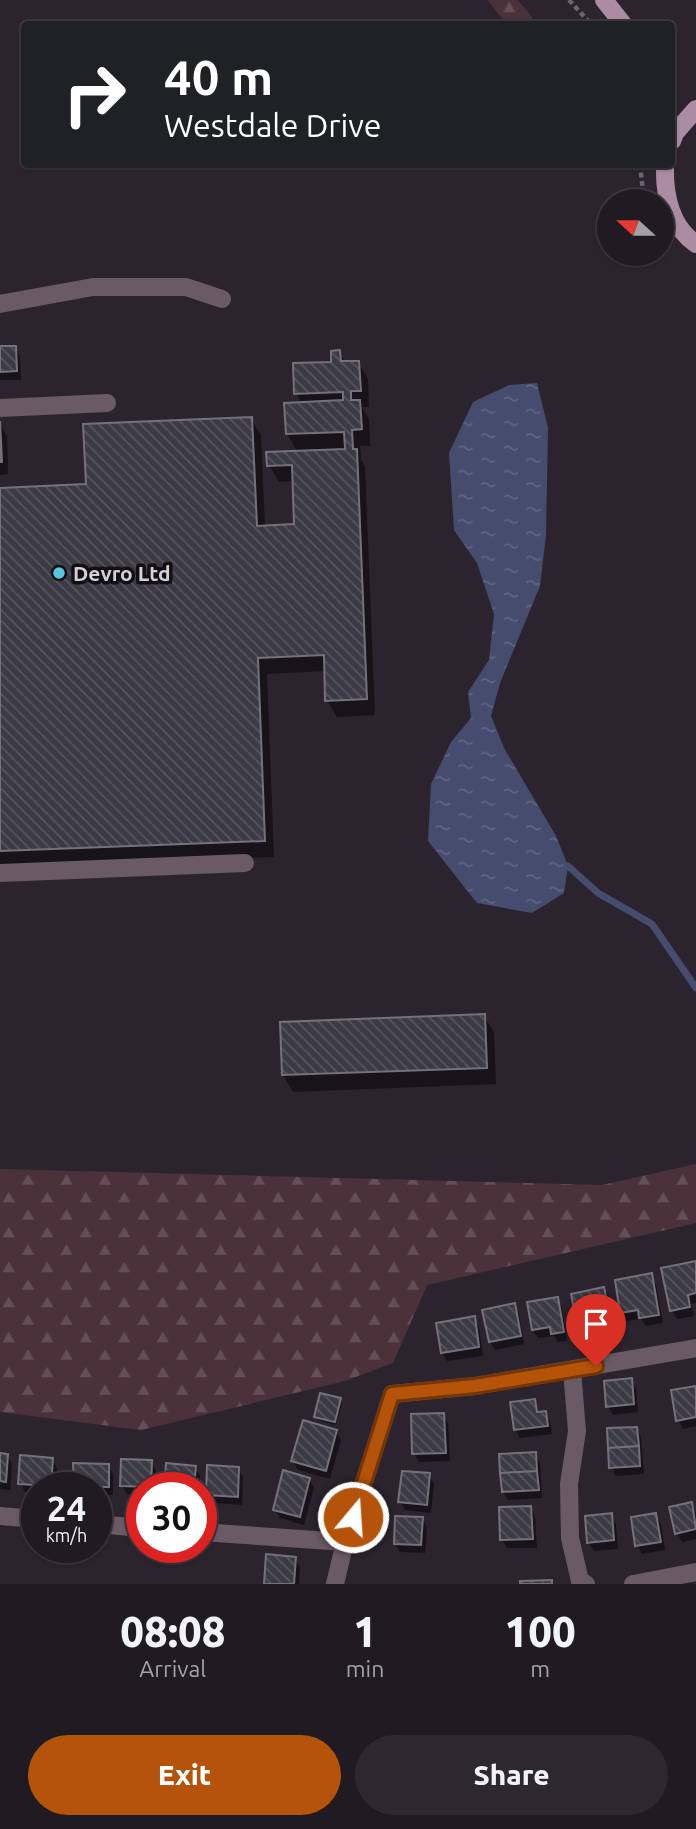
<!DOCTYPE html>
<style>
body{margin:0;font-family:Ubuntu,sans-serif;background:#2d282f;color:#f1f3f6;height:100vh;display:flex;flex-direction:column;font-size:26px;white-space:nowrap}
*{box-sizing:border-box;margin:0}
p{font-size:23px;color:#a2a1a5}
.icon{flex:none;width:38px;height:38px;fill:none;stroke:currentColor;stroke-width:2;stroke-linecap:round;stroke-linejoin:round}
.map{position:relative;height:1584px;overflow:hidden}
.panel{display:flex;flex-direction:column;background:#201b22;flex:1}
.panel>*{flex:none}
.hud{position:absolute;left:21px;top:21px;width:654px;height:147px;border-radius:7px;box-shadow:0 2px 5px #0004,0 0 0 2px #3d3940;background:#202124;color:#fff;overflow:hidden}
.needle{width:46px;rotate:291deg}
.buttons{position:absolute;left:597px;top:189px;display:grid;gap:14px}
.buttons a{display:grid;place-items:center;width:77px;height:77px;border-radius:50%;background:#201b22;box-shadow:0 2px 5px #0004,0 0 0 2px #3d3940;font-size:35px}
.speed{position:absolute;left:21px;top:1472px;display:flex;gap:14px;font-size:35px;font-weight:700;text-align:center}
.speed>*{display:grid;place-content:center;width:91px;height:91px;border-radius:50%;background:#201b22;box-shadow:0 2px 5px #0004,0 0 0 2px #3d3940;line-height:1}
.speed small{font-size:18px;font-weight:400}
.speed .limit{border:10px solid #d22;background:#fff;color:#111}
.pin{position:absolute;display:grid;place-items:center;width:60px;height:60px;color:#fff;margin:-72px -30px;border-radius:50% 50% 50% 0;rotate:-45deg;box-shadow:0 0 7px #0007}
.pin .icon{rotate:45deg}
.me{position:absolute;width:77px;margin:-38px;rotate:18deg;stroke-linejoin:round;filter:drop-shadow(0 0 5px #0008)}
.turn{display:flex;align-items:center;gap:24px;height:147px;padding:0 28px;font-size:32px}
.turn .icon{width:91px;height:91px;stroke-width:2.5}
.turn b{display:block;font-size:49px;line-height:60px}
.eta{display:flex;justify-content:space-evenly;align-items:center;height:119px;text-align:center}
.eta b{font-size:42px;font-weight:800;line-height:49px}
.cta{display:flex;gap:14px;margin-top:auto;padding:14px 28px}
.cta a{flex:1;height:80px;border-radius:42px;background:#b45309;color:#fff;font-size:28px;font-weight:800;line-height:80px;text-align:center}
.cta a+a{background:#2d282f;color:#f1f3f6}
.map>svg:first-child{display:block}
.forest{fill:url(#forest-firs)}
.water{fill:url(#water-ripples)}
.shadow{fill:#0007}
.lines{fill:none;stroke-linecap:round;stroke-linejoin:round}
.stream{stroke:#454c6e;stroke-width:7}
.building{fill:url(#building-back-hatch);stroke:#74717d;stroke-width:2}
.path{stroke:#6a646c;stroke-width:4.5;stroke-dasharray:5 3.5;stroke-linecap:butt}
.minor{stroke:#6a5a65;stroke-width:18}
.major{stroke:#ac8ca2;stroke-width:18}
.route-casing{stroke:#753606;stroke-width:18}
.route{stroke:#b45309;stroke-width:12}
.poi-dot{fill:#56c9e1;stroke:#120f13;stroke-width:2.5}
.labels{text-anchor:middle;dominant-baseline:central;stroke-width:7;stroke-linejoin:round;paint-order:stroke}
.poi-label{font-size:21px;font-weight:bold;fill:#d4d0d6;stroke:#120f13;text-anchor:start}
</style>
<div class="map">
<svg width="696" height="1584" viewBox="0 0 696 1584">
<defs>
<pattern id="forest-firs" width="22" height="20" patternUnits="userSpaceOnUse" patternTransform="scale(1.75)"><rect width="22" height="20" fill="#4b323a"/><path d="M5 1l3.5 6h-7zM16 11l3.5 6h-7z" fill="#644f56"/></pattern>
<pattern id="water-ripples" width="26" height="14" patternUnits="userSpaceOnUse" patternTransform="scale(1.75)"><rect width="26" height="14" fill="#454c6e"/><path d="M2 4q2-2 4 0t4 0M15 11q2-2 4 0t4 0" fill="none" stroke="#5f6582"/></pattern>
<pattern id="building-back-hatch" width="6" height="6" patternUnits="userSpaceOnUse" patternTransform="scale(1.75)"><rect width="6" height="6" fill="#3c3a45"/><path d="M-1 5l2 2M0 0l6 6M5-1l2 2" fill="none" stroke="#57555f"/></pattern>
</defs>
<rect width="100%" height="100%" fill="#2b242e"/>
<path class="forest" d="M488,0H518L537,24H506Z
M696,1164V1223L427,1285L393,1363L345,1381L141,1430L0,1412V1169L602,1185Z"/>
<path class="water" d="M537,383L548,428L546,535L540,586L500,683L491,716L504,748L556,836L568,866L564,893L532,913L477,903L428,841L431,784L451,742L471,718L468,692L489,660L494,614L477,563L454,530L449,453L473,402L509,385Z"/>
<path class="shadow" d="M0,348H15L20,356L21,380H0Z
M339,352L346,363L358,362L368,379L369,407H362L369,419L370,446H360L361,460L365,467L375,715L337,717L327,700L326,671L267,674L274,857L0,868V490L88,486L251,419L261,435L265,528L296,526L294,481L279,482L269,465L298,453L287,434L302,404L296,393L333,364Z
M0,423L7,436L8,474L0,475Z
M484,1016L494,1032L496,1084L293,1092L283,1075L282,1023Z
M696,1262V1303L691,1304L694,1316L677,1319L672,1311L663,1269Z
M651,1275L656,1284L663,1323L646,1326L641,1319L627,1321L622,1312Z
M604,1289L609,1297L614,1326L583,1332L578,1323Z
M557,1299L562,1307L567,1341L558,1342L554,1336L538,1338L533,1330Z
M514,1305L519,1314L524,1344L495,1350L490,1341Z
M474,1318L479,1327L483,1356L447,1361L442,1353Z
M631,1380L636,1389L638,1412L613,1415L608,1406Z
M696,1387V1426L683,1429L678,1420Z
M340,1400L342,1403L336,1425L318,1420L316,1417Z
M534,1401L540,1413H545L550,1421L552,1434L520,1438L515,1429Z
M443,1415L448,1423L450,1461L419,1462L414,1454Z
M637,1428L641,1437L644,1474L616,1476L611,1467Z
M336,1431L341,1440L330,1479L298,1470L293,1461Z
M535,1454L540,1462L542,1498L508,1500L503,1492Z
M0,1455H7L12,1464L10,1490L0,1489Z
M52,1460L57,1468L56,1488H37V1493L25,1492L20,1483Z
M151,1462L156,1470L155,1488H142V1495L127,1494L122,1486Z
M108,1465L113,1474V1495H96V1488H76Z
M195,1467L200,1476L199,1488H166Z
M238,1468L243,1477L242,1505L213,1503L208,1495Z
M429,1475L434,1484L431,1513L405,1510L400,1501Z
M309,1479L314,1488L304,1525L280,1518L275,1510Z
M691,1504L696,1513V1539L682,1542L677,1533Z
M530,1507L535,1516L537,1548H507L502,1540Z
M611,1515L616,1524L618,1549L594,1551L589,1543Z
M656,1515L661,1524L665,1550L642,1554L637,1545Z
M422,1518L427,1527L425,1553L400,1552L395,1544Z
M295,1558L300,1567L299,1584H265Z"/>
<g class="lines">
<path class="stream" d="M568,866L598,893L652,924L696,988"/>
</g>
<path class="building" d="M0,346H16L17,371L0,372Z
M340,350L341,361H359L361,391H351V400H360L362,429L352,430L353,449H357L367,699L325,701L324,655L258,658L265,841L0,851V488L86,484L83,424L252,417L257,526L294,524L292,465L267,466L266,452L345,449L344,432L286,434L284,403L343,400V392L294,394L293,363L331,362V351Z
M0,421L2,462H0Z
M485,1014L487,1068L282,1075L280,1022Z
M696,1261V1293L688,1295L690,1307L670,1311L661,1268Z
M652,1273L659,1315L639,1318L638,1310L620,1313L615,1280Z
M604,1287L610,1317L577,1324L571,1294Z
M558,1297L564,1332L551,1334L550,1327L532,1330L527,1302Z
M515,1303L521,1336L489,1342L482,1310Z
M475,1316L479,1347L441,1353L436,1323Z
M632,1378L634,1404L606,1407L604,1381Z
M696,1386V1417L676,1421L671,1390Z
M320,1393L341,1398L335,1422L314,1417Z
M535,1399L537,1412L546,1411L548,1426L514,1430L510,1402Z
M444,1413L446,1453L412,1454L411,1414Z
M303,1420L337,1430L326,1471L291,1461Z
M637,1427L639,1446L608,1448L607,1428Z
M639,1446L640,1466L609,1468L608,1448Z
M536,1452L537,1471L500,1473L499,1454Z
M0,1453L8,1454L6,1482L0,1481Z
M20,1455L53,1458L51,1486L18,1484Z
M121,1459L152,1460L151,1487L120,1486Z
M73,1463L109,1464V1487H74Z
M166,1463L196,1466L194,1488H164Z
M207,1465L239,1467L238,1497L206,1495Z
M283,1470L310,1478L300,1517L273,1510Z
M402,1471L430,1473L427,1505L398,1502Z
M537,1471L539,1490L502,1492L500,1473Z
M692,1502L696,1529L675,1534L669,1507Z
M531,1506L533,1539L500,1540L499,1507Z
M612,1513L614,1540L587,1543L585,1516Z
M656,1513L661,1542L635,1546L631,1517Z
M395,1516L423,1517L421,1545L394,1544Z
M266,1554L296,1557L294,1584H264Z
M552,1580V1584H520V1581Z"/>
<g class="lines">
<path class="path" d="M569,0L591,24
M640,164L644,201"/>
<path class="minor" d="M0,304L93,287H186L222,299
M0,408L107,403
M0,873L245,863
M572,1370L577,1431L569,1484L570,1538L580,1581L586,1584
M0,1516L37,1519
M96,1524L142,1528
M201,1532L345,1542
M335,1584L345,1542L392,1394L475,1386L696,1348
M633,1584L696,1572"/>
<path class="major" d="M604,0L623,24
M672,141L675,133L696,109
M665,164C664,194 670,226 696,244"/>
</g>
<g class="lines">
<g class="route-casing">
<path id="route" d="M353,1517L392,1394L475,1386L596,1366"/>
</g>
<use href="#route" class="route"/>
</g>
<circle class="poi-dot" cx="59" cy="573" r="7"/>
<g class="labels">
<g class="poi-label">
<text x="73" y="573">Devro Ltd</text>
</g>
</g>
</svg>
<div class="buttons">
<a><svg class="needle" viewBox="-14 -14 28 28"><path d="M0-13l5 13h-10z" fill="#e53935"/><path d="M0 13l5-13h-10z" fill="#a2a1a5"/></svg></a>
</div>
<div class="speed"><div>24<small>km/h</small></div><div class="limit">30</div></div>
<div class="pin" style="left:596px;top:1366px;background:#d93025"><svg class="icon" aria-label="arrive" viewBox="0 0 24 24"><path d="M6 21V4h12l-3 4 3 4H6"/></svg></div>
<svg class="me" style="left:353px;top:1517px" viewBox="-20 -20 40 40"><circle r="17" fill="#b45309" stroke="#fff" stroke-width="3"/><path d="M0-11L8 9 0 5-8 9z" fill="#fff"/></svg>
<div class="hud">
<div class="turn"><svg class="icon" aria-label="right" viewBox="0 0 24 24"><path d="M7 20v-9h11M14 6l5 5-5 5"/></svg><div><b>40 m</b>Westdale Drive</div></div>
</div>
</div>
<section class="panel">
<div class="eta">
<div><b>08:08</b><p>Arrival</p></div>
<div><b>1</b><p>min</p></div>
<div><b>100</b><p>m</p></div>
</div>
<div class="cta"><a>Exit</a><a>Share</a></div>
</section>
